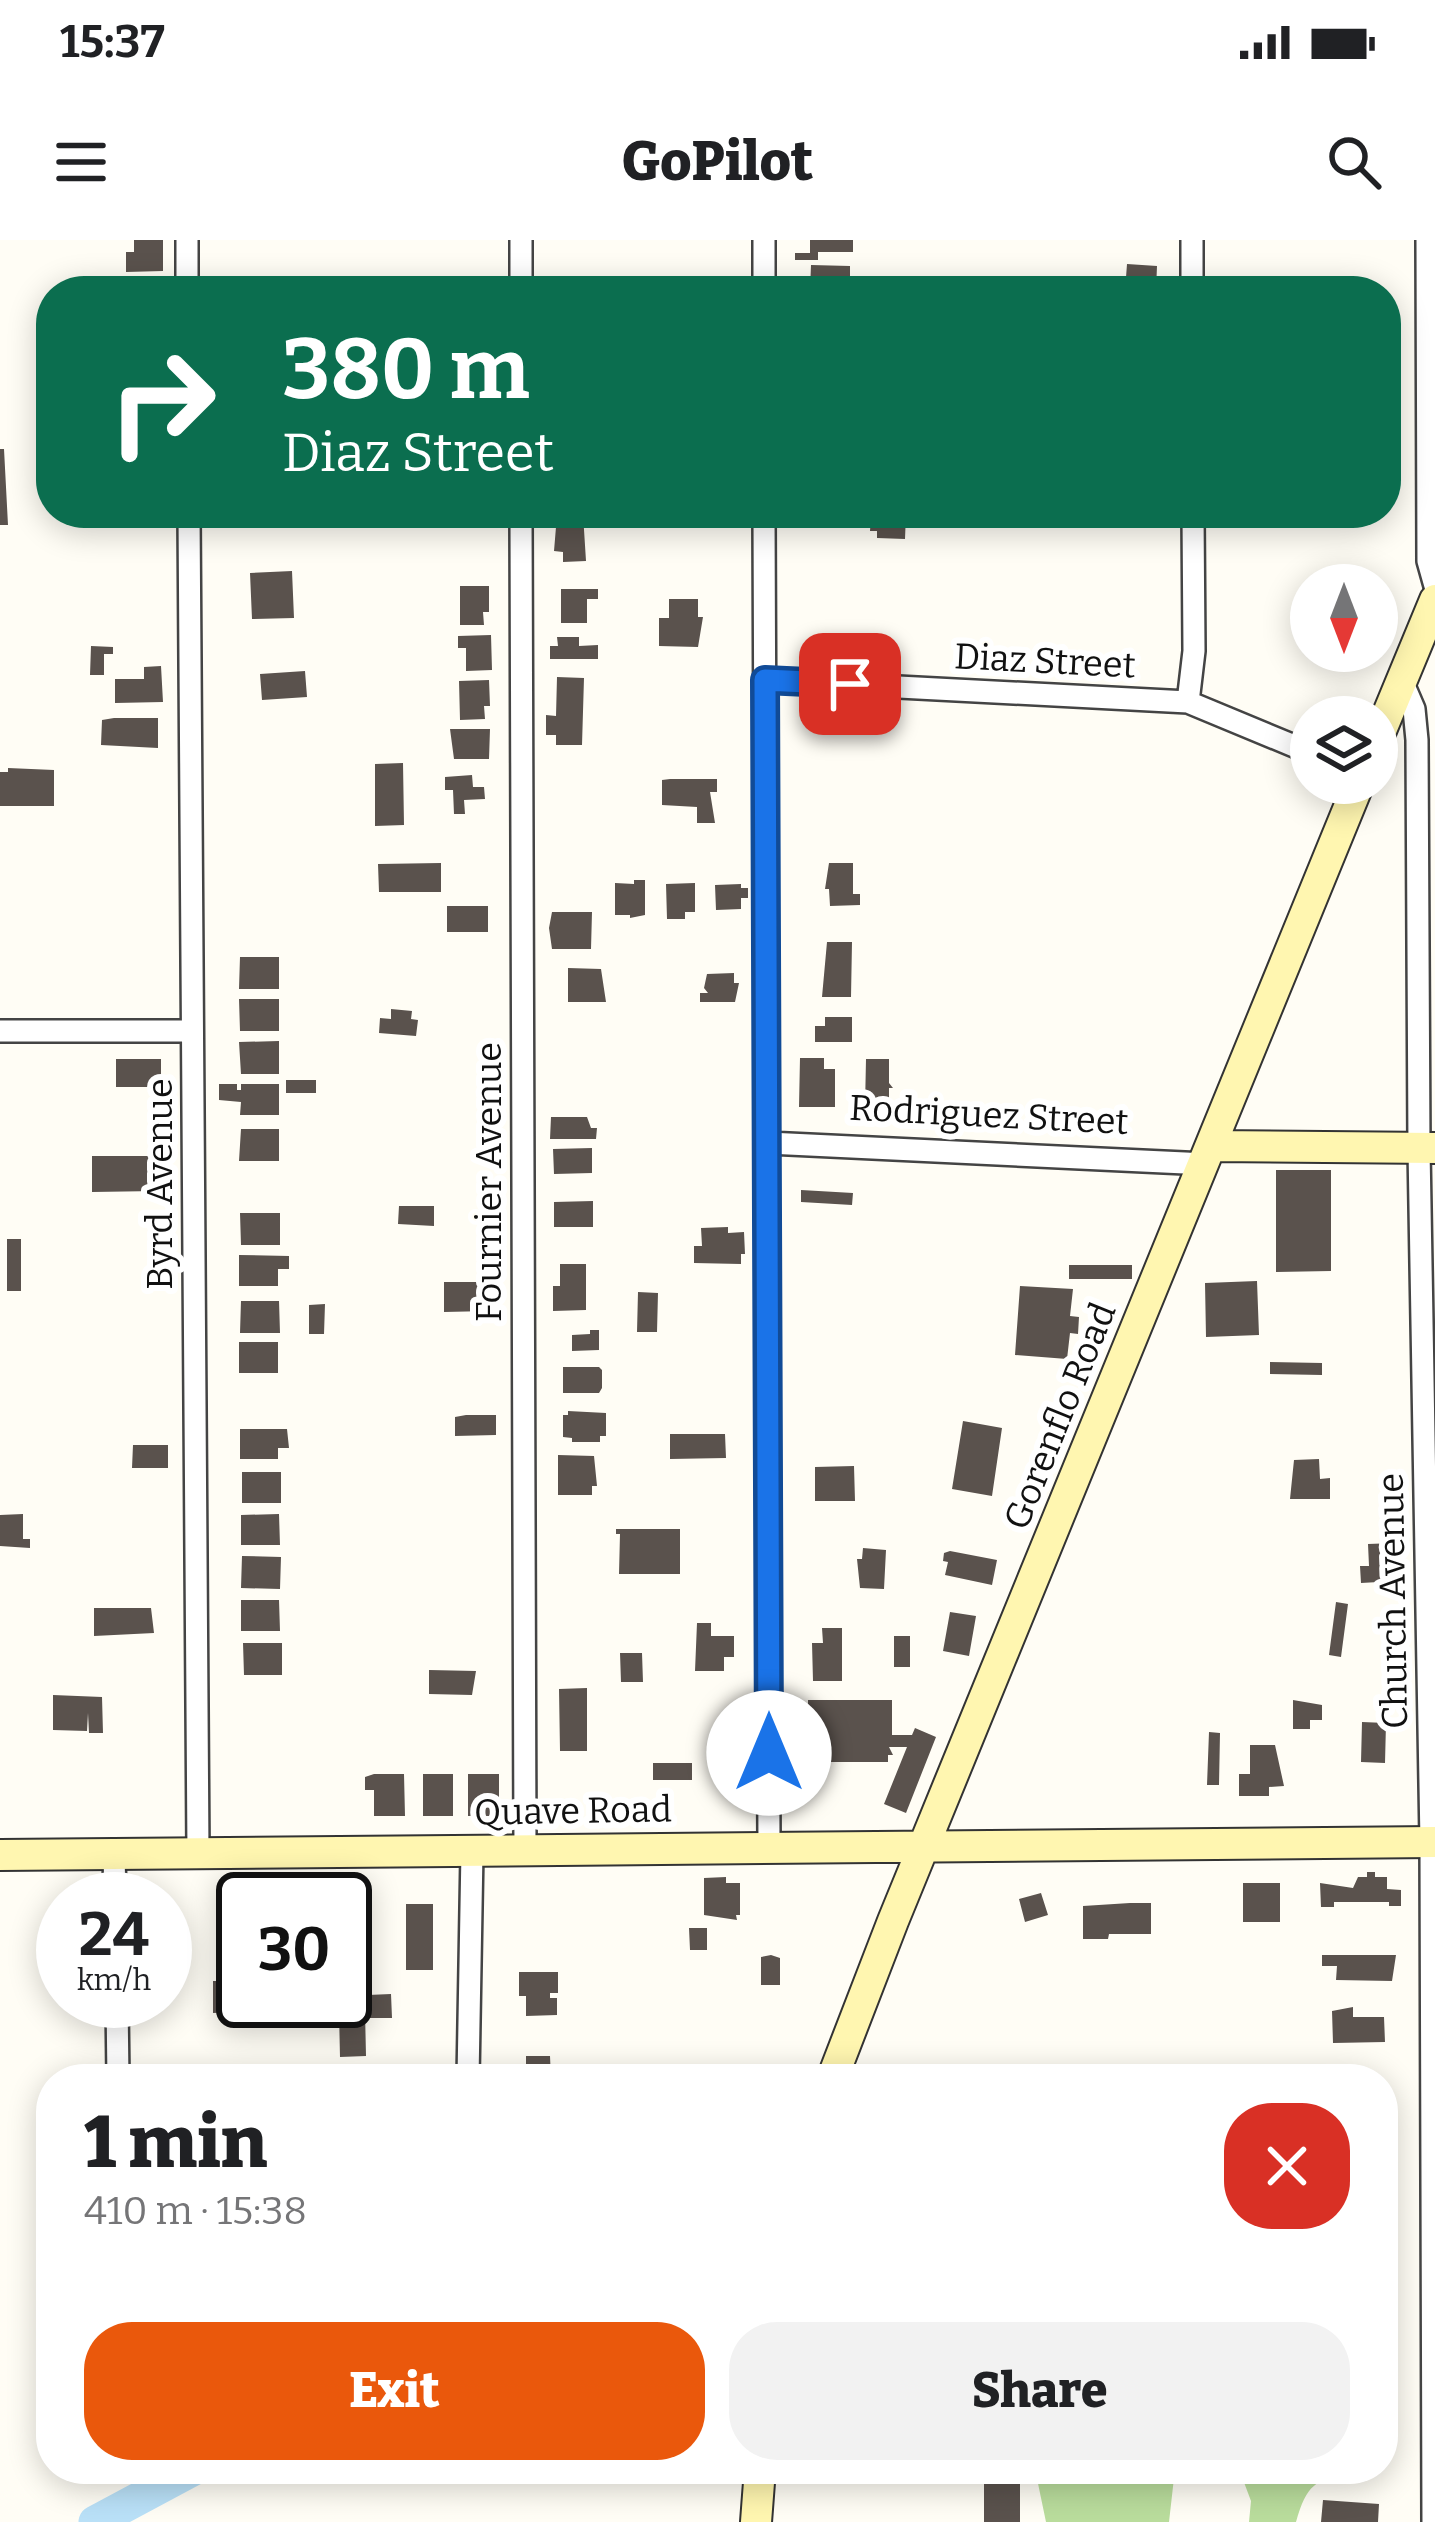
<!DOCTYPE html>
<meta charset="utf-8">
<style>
body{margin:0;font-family:Bitter,serif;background:#f2f2f2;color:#202124;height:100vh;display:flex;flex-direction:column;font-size:45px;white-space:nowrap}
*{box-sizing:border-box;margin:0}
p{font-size:39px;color:#757577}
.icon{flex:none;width:66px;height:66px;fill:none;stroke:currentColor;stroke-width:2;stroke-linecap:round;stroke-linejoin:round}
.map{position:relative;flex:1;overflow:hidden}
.details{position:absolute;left:36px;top:1824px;width:1362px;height:420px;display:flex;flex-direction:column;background:#fff;border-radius:48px;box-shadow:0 6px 30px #0003}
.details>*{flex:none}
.guide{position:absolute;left:36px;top:36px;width:1365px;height:252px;border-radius:48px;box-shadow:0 6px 30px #0003;background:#0b6e4f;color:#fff;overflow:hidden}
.needle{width:78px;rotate:180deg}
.buttons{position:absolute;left:1290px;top:324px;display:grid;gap:24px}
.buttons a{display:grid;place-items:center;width:108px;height:108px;border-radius:50%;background:#fff;box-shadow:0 6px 30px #0003;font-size:60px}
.speed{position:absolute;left:36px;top:1632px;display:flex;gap:24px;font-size:60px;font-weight:700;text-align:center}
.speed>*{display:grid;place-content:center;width:156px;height:156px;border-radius:50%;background:#fff;box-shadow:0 6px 30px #0003;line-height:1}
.speed small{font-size:30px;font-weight:400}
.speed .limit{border:6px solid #111;border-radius:18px;background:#fff;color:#111}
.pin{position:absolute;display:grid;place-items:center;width:102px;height:102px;color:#fff;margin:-51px;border-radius:24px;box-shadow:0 6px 18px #0006}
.me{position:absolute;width:132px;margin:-66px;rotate:0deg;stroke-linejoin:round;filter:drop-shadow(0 0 9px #0008)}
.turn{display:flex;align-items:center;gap:42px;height:252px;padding:0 48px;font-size:54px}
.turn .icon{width:156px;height:156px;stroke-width:2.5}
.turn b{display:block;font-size:84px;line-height:102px}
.round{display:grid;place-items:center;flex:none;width:126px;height:126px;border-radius:48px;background:#f2f2f2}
.summary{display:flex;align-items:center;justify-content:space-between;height:204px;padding:0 48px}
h1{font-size:72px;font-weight:800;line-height:90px}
.cta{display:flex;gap:24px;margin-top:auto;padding:24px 48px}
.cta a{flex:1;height:138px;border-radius:48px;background:#ea580c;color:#fff;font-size:48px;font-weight:800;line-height:138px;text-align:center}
.cta a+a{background:#f2f2f2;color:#202124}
.status{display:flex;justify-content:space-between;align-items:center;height:84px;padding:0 60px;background:#fff;direction:ltr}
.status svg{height:33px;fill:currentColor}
header{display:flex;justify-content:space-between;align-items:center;height:156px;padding:0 48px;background:#fff;font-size:54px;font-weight:800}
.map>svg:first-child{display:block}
.forest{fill:#b9dc9c}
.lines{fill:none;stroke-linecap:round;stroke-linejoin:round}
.river{stroke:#b9e0f7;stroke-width:33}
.building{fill:#5a524d}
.street-casing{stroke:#444;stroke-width:26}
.secondary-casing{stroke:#333;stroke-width:34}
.street{stroke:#fff;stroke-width:21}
.secondary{stroke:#fff6b0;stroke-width:30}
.route-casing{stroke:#114b97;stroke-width:30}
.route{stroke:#1a73e8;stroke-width:21}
.labels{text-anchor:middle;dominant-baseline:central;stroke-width:12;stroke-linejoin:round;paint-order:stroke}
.street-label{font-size:36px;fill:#111;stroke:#fff}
</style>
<div class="status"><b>15:37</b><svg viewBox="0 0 49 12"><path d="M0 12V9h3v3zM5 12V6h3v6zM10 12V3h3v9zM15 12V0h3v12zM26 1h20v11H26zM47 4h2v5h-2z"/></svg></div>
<header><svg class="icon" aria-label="menu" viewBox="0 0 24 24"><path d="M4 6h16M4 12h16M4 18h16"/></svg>GoPilot<svg class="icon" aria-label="search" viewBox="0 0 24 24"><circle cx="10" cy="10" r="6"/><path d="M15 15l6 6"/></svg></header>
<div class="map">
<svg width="1435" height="2282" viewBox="0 0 1435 2282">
<rect width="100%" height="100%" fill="#fffdf5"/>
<path class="forest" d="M1035,2229H1175L1169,2282H1046Z
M1239,2229H1350C1314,2242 1307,2244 1296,2282H1249L1251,2261Z"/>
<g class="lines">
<path class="river" d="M95,2282L194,2229"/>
</g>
<path class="building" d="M134,0H163V31L126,32V12H134Z
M810,0H853V12H818V20H795V13H810Z
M1127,24L1157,26L1156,51H1125Z
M811,25L850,26V36H863V49L810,51Z
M0,209H4L8,285H0Z
M283,273H332V279L283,281Z
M879,273H906L905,299L877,298V291H870L871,277H879Z
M583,274L586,321L563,322V312L554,311L557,275Z
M292,331L294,378L252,379L250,333Z
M460,346H489V372H483L484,385H460Z
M561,349H598V359H587V383H561Z
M669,359H698V377H703L698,407L659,406V378H669Z
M491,395L492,430L466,431V408H458V396Z
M557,397H579V406L598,405V419H550V406H558Z
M91,406L113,407V414H104V435H90Z
M161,426L163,462L115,463V439H144V427Z
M305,431L307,457L262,460L260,434Z
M557,437L584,438L582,505H556V495H546V475L556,476Z
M489,440L490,466H484L485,479L460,480L459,441Z
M114,478H158V508L101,505L102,480Z
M450,489H490L489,519H454Z
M403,523L404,585L375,586V524Z
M8,528L54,530V566H0V532H8Z
M472,535L473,547H484L485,559L464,560L465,574H454L453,550H445V537Z
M670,539H717V552H710L715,583H697V567L662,565V540Z
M441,623V652H379L378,624Z
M829,623H853V654H860V665L830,666L829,649H825Z
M634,640H645V675L630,678V675H615V643L634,644Z
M695,643V672H685V679H667L666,644Z
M741,644V648H748V658H741V669L716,670L715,645Z
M447,666H488V692H447Z
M552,672H592L591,709H552L549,688Z
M827,702H852L851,757H822Z
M240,717H279V749H239Z
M568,728L601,729L606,762H568Z
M734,733V743H739L735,762H700V753H708L704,748L707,734Z
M239,759H279V791H240Z
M391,769L412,771L411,779L418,780L416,796L379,793L380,778L391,779Z
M825,777H852V802H815V786H825Z
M279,801V834H241L239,802Z
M800,818H824V829H835V867H799Z
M116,819H161V847H116Z
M866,819H889V843L893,848H889V868L865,867Z
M286,840H316V853H286Z
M219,844H237V850H241V844H279V875H240L241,862L219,860Z
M551,877H587L591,888H597L596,899H550Z
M241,889H279V921H239Z
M592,908V933L554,934L553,909Z
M92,916H156V925H173V943H157V951L92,952Z
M1276,930H1331V1031L1276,1032Z
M801,950L853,953L852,965L801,962Z
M593,961V987H554V962Z
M399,966H434V986L398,984Z
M240,973H280V1005H241Z
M728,987V993L744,992L745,1014H741V1024L694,1023V1006H702L701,988Z
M7,999H21V1051H7Z
M239,1015L289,1016V1029H278V1046H239Z
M560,1024H586V1070L553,1071V1046H560Z
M1069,1025H1132V1039H1069Z
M1257,1041L1259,1095L1206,1097L1205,1043Z
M444,1042H488L489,1071L444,1072Z
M1020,1046L1073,1049L1070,1076L1079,1077L1078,1094L1070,1093L1067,1119L1015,1115Z
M638,1052L658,1053L657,1092H637Z
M241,1061H279L280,1093H240Z
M325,1064L324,1094H309V1065Z
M590,1090H599V1110L572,1111V1095L590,1094Z
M239,1102H278V1133H239Z
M1270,1122L1322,1123V1135L1270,1134Z
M563,1127H599L602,1130V1148L599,1153H563Z
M568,1171L606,1173V1196H600V1202H572V1198L563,1197V1175H568Z
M466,1175H496V1195L455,1196V1177Z
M963,1181L1002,1188L992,1256L952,1249Z
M240,1189H287L289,1208H278V1219H240Z
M670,1194H725L726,1218L670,1219Z
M133,1205H168V1228H132Z
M558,1215L594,1216L597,1246H592V1255H558Z
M1319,1219L1320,1239L1330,1238V1259H1290L1294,1220Z
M854,1226L855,1261H815V1227Z
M242,1232H281V1263H242Z
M23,1274V1299H30V1308L0,1306V1275Z
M279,1274L280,1305H241V1275Z
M616,1289H680V1334H619L620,1294H616Z
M1395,1303L1396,1341L1361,1343L1360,1326H1369L1368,1304Z
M863,1308L886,1310L884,1349L860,1348L857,1319H862Z
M950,1311L997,1320L992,1345L945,1335L948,1322L943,1321L944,1313Z
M242,1316L281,1317L280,1349L241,1348Z
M241,1360H279L280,1391H241Z
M1336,1362L1348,1364L1341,1417L1329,1415Z
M94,1368H151L154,1393L94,1396Z
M950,1372L976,1376L969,1416L943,1411Z
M697,1383H711V1396H734V1417H724V1431H695Z
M822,1388H842V1441H813L812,1403H823Z
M894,1396H910V1427H894Z
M243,1403H282V1435H244Z
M620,1413H642L643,1442H621Z
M429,1430L476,1431L472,1455L429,1454Z
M587,1448V1511H560L559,1449Z
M53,1455L102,1457L103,1493H89L88,1473L87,1491L53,1490Z
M808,1460H892V1495H912L915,1488L936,1497L906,1573L884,1564L907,1507H889L893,1515H888V1522H808Z
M1293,1460L1322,1465V1480H1310V1489H1293Z
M1362,1482L1386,1483L1385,1523L1361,1522Z
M1209,1492L1220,1493L1219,1545H1207Z
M1250,1505H1275L1284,1546L1269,1547V1556H1239V1534H1250Z
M653,1523H692V1540H653Z
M374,1534H404L405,1576H374V1550H365V1537Z
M423,1534H453V1576H423Z
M468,1534H499V1576H468Z
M1367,1632H1375V1637H1387V1649L1401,1650V1666H1389V1662H1334V1667H1321L1320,1643L1353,1648L1358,1637H1367Z
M726,1637V1643H740V1675H736L737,1680L704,1675V1638Z
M1243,1643H1280V1682H1243Z
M1041,1653L1048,1675L1025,1682L1019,1659Z
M1130,1663H1151V1694H1109L1108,1699H1083V1666Z
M406,1664H433V1730H406Z
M689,1688H707V1710H690Z
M771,1715L780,1718V1745H761V1717Z
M1322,1715H1396L1392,1741L1336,1740L1337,1726H1322Z
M519,1732H558V1753H550V1758H557V1775L526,1776V1756H519Z
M213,1741H238V1772L213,1773Z
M391,1754L392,1778H368V1755Z
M1353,1767V1777H1384L1385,1802L1333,1803L1332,1771Z
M365,1771L366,1816L340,1817L339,1772Z
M526,1816H550L551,1839H526Z
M984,2236H1020V2282H984Z
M1323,2260L1379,2264L1378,2282H1321Z"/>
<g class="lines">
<g class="street-casing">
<path id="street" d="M187,0V51
M521,0V51
M764,0V51
M1192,0V51
M1427,0L1428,321L1435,346
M189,273L198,1614
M521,273L525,1612
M764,273L769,1607
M765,440L1188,462L1311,513
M1402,441L1414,469L1417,500L1419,909L1431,1602L1433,2282
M1188,462L1194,411L1193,273
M0,791H192
M768,903L1206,924
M114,1614L115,1659
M117,1761L118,1839
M468,1839L472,1611"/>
</g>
<g class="secondary-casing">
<path id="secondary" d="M1377,500L1435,360
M1212,906L1435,908
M0,1615L1435,1602
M832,1839L893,1681L1359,543
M756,2282L760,2229"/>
</g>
<use href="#street" class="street"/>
<use href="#secondary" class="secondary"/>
</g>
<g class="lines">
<g class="route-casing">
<path id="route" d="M769,1513L765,440L850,444"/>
</g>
<use href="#route" class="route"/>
</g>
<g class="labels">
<g class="street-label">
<text transform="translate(1045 421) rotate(3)">Diaz Street</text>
<text transform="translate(989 875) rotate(3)">Rodriguez Street</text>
<text transform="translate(489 942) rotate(-90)">Fournier Avenue</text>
<text transform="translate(160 944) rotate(-90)">Byrd Avenue</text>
<text transform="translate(1060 1176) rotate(-68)">Gorenflo Road</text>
<text transform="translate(1393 1361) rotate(-91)">Church Avenue</text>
<text transform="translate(573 1571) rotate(-1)">Quave Road</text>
</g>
</g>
</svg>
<div class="buttons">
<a><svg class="needle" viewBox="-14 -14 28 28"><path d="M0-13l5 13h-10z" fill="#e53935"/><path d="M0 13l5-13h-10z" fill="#757577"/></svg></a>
<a><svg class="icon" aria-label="layers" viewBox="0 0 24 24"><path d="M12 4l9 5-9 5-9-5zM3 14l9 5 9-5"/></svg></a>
</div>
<div class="speed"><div>24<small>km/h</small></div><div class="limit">30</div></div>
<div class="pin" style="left:850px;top:444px;background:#d93025"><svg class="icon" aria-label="arrive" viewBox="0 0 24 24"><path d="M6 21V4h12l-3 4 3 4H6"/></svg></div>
<svg class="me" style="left:769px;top:1513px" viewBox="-20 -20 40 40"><circle r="19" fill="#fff"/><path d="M0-13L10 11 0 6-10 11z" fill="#1a73e8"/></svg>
<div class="guide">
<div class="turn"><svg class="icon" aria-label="right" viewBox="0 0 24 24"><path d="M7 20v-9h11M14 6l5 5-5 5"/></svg><div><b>380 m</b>Diaz Street</div></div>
</div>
<section class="details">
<div class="summary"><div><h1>1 min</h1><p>410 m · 15:38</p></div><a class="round" style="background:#d93025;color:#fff"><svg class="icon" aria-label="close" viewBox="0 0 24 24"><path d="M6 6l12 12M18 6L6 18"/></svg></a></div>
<div class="cta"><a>Exit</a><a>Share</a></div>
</section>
</div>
